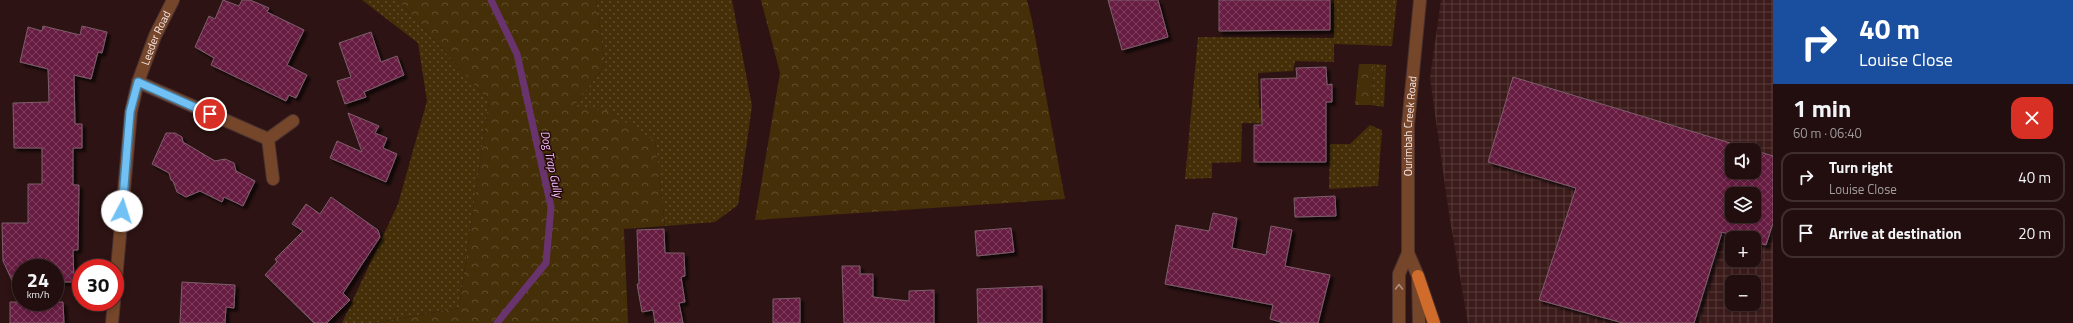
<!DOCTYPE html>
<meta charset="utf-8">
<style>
body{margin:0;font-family:"Titillium Web",sans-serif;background:#2a1717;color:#f1f3f6;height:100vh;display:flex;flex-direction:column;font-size:15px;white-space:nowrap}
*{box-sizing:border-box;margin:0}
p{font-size:13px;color:#a29c9e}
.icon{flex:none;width:22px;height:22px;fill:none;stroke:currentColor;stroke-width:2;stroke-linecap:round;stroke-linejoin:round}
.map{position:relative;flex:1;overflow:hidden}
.side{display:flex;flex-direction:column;background:#220e0e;width:300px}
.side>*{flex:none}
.hud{background:#1a4fa0;color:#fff;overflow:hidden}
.controls{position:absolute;left:1725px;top:143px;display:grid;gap:8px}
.controls a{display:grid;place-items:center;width:36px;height:36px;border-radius:8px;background:#220e0e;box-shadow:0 2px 6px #0003,0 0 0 1px #3f2e2e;font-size:20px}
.speed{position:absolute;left:12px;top:259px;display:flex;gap:8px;font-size:20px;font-weight:700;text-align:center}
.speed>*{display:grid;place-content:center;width:52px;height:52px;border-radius:50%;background:#220e0e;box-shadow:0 2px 6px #0003,0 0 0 1px #3f2e2e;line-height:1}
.speed small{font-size:10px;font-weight:400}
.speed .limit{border:6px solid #d22;background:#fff;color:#111}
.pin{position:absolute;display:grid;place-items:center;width:34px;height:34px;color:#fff;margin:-17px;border:2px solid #fff;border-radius:50%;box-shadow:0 1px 4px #0007}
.me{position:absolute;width:44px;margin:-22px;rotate:5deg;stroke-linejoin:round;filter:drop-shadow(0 0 3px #0008)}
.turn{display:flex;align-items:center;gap:14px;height:84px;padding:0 20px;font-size:18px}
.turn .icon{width:52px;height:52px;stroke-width:2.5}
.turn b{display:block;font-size:28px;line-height:34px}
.round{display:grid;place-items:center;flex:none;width:42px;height:42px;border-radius:12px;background:#2a1717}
.head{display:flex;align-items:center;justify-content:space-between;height:68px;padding:0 20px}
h1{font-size:24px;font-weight:700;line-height:30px}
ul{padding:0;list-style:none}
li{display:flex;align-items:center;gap:12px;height:50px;margin:0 8px 6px;padding:0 12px;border:2px solid #3f2e2e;border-radius:12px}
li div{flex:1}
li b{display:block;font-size:15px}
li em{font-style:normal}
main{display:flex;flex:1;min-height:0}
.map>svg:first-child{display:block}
.industrial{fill:url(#industrial-grid);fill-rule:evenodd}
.green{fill:url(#green-dots)}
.forest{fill:url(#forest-crowns)}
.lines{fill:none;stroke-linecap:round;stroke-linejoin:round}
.stream{stroke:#69346e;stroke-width:7}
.building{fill:url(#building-cross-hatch);stroke:#7d5f6b;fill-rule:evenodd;filter:url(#shadow)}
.minor-casing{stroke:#4a3130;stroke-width:14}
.primary-casing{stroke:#4a3130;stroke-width:14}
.minor{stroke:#75462a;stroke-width:12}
.primary{stroke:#cf6c2c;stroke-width:12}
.oneway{stroke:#b08e7e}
.route-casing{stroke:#497d9f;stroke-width:10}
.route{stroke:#71c1f5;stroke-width:7}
.labels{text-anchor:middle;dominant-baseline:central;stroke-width:3;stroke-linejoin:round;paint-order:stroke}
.street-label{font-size:11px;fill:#f9e6e5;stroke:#230a0a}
.water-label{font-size:12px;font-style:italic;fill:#f9bbfe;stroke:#230a0a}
</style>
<main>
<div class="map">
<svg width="1773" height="323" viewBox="0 0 1773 323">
<defs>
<pattern id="industrial-grid" width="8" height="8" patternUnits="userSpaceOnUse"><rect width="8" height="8" fill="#3c1b1b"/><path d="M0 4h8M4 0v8" fill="none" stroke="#593c3c"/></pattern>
<pattern id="green-dots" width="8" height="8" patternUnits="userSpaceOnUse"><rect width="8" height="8" fill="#442f09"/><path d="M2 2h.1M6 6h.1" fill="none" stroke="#604d2d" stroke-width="1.8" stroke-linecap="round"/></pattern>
<pattern id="forest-crowns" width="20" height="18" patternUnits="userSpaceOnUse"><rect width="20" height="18" fill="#442f09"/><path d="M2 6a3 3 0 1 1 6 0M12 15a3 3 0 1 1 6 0" fill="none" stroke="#604d2d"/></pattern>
<pattern id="building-cross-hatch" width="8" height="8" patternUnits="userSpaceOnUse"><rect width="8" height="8" fill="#671e43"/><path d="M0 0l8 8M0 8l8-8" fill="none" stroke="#7e3f5e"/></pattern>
<filter id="shadow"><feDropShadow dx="3.5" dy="3.5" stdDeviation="1" flood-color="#0009"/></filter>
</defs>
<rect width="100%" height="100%" fill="#2d1313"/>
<path class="industrial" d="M1441,0H1773V323H1468L1449,214L1430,78ZM1732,150H1754V172H1732ZM1732,194H1754V216H1732ZM1732,238H1754V260H1732ZM1732,282H1754V304H1732Z"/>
<path class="green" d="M362,0H398L489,101L459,308L374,323H342L398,204L427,101L418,43Z
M596,0H732L752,106L738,205L715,222L665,226L655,141L574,106L605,65Z
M1334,0H1397L1392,46L1334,44V62L1295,61L1293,71L1258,73L1259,108L1307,105L1306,124L1242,123L1241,162L1212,163V178L1185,179L1198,37L1334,38Z
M1374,64L1386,65L1384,107L1371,105Z
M1370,125L1382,130L1378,186L1329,189L1330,144H1350Z"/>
<path class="forest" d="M398,0H596L605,65L574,106L608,111L655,141L665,226L624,229L628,323H374L459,308L489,101Z
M761,0H1027L1032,20L1065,199L755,220L780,73Z
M1359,64H1374L1371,105H1355Z"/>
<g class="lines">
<path class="stream" d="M491,0L517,54L551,207L546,263L497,323"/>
</g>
<path class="building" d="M223,0L239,6L242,0H250L269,8L267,12L304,30L287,65L307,75L296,98L289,95L286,101L211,65L214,58L195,47L209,16L215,19Z
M1108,0H1158L1168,37L1122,50Z
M1219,0H1330V30L1219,31Z
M43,26L80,35L82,26L107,32L102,53L98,52L91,79L74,75L75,124H82V148H73V185H79L78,250H73L74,282H55V268H21V300L3,261L2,223H28V184H42V148H14L13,103L49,102L48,69L20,62L28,27L42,31Z
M371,32L381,62L397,56L404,75L364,92L366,97L345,104L337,81L351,77L339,43Z
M1326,67L1327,85L1332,84V102H1326V162H1254V125H1262L1261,79L1297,78L1296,68Z
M1513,77L1773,156V223L1766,245L1754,242V238H1742L1722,232L1694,323H1623L1539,300L1576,188L1488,162ZM1732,150H1754V172H1732ZM1732,194H1754V216H1732Z
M348,113L379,126L375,133L387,138L383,148L397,154L386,182L330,158L337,141L362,152Z
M166,133H175L182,137L183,142L215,161L225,159L234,163L236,171L255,181L243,206L224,197L222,202L200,191L186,197L177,192L173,181L171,180L169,173L152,164Z
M1335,196L1336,216L1295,217L1294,198Z
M331,197L378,230L380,237L343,293L350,300L327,323H314L265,275L277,262L275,259L303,231L292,224L306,204L320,214Z
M1213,213L1237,218L1232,248L1266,255L1271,226L1292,230L1285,266L1330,275L1318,323H1284L1270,319L1273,305L1165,284L1176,225L1209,231Z
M1011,228L1014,252L977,256L975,231Z
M664,229L665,253H684L685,276L681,277L685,302L679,303L683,323H655L653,310L642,312L637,284H639L637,230Z
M842,266H860V274H873V297L909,301V291L934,290V323H844Z
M182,282L235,285L234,308L226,307L225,323H180Z
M1042,286V323H978L977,289Z
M800,298V323H773V299Z
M10,302H63L64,323H10Z"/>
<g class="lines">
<g class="minor-casing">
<g id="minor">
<path d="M138,82L268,139"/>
<path d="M273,179L268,139L293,121"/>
<path id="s1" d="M115,291L131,112L138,82L155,36L173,0"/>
<path d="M112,323L114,302"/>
<path d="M1399,323V274L1408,253"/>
<path id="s2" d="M1419,323L1418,276L1408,253V125L1420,0"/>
</g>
</g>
<g class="primary-casing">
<path id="primary" d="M1418,276L1434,323"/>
</g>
<use href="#minor" class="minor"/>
<use href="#primary" class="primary"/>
</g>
<defs><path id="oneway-chevron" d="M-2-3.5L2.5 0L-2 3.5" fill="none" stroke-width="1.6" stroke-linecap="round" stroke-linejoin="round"/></defs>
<use class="oneway" href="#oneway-chevron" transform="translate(1399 287) rotate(-90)"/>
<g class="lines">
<g class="route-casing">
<path id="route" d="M122,211L130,112L138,82L210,114"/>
</g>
<use href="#route" class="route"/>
</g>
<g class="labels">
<g class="street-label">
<text stroke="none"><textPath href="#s1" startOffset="258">Leeder Road</textPath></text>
<text stroke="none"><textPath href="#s2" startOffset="199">Ourimbah Creek Road</textPath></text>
</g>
<g class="water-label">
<text transform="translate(552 164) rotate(78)">Dog Trap Gully</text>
</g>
</g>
</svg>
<div class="controls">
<a><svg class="icon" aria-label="sound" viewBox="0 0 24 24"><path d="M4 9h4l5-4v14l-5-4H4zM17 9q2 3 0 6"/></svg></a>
<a><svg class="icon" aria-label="layers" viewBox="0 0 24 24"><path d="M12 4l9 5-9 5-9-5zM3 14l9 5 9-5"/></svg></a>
<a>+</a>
<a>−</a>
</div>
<div class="speed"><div>24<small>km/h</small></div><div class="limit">30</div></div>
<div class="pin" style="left:210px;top:114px;background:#d93025"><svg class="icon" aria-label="arrive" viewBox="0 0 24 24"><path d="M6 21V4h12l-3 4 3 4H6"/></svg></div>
<svg class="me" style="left:122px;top:211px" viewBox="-20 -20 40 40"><circle r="19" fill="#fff"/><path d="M0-13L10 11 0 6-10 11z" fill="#71c1f5"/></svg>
</div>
<section class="side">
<div class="hud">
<div class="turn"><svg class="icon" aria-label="right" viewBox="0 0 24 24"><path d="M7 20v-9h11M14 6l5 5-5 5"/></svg><div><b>40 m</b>Louise Close</div></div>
</div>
<div class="head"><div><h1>1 min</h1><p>60 m · 06:40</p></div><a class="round" style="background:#d93025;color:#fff"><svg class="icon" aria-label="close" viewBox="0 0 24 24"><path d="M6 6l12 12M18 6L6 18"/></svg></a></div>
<ul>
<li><svg class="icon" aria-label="right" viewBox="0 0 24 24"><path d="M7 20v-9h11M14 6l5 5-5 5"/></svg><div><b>Turn right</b><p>Louise Close</p></div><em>40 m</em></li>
<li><svg class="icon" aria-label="arrive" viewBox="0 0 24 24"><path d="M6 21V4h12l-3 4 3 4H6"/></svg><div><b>Arrive at destination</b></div><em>20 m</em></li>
</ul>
</section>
</main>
